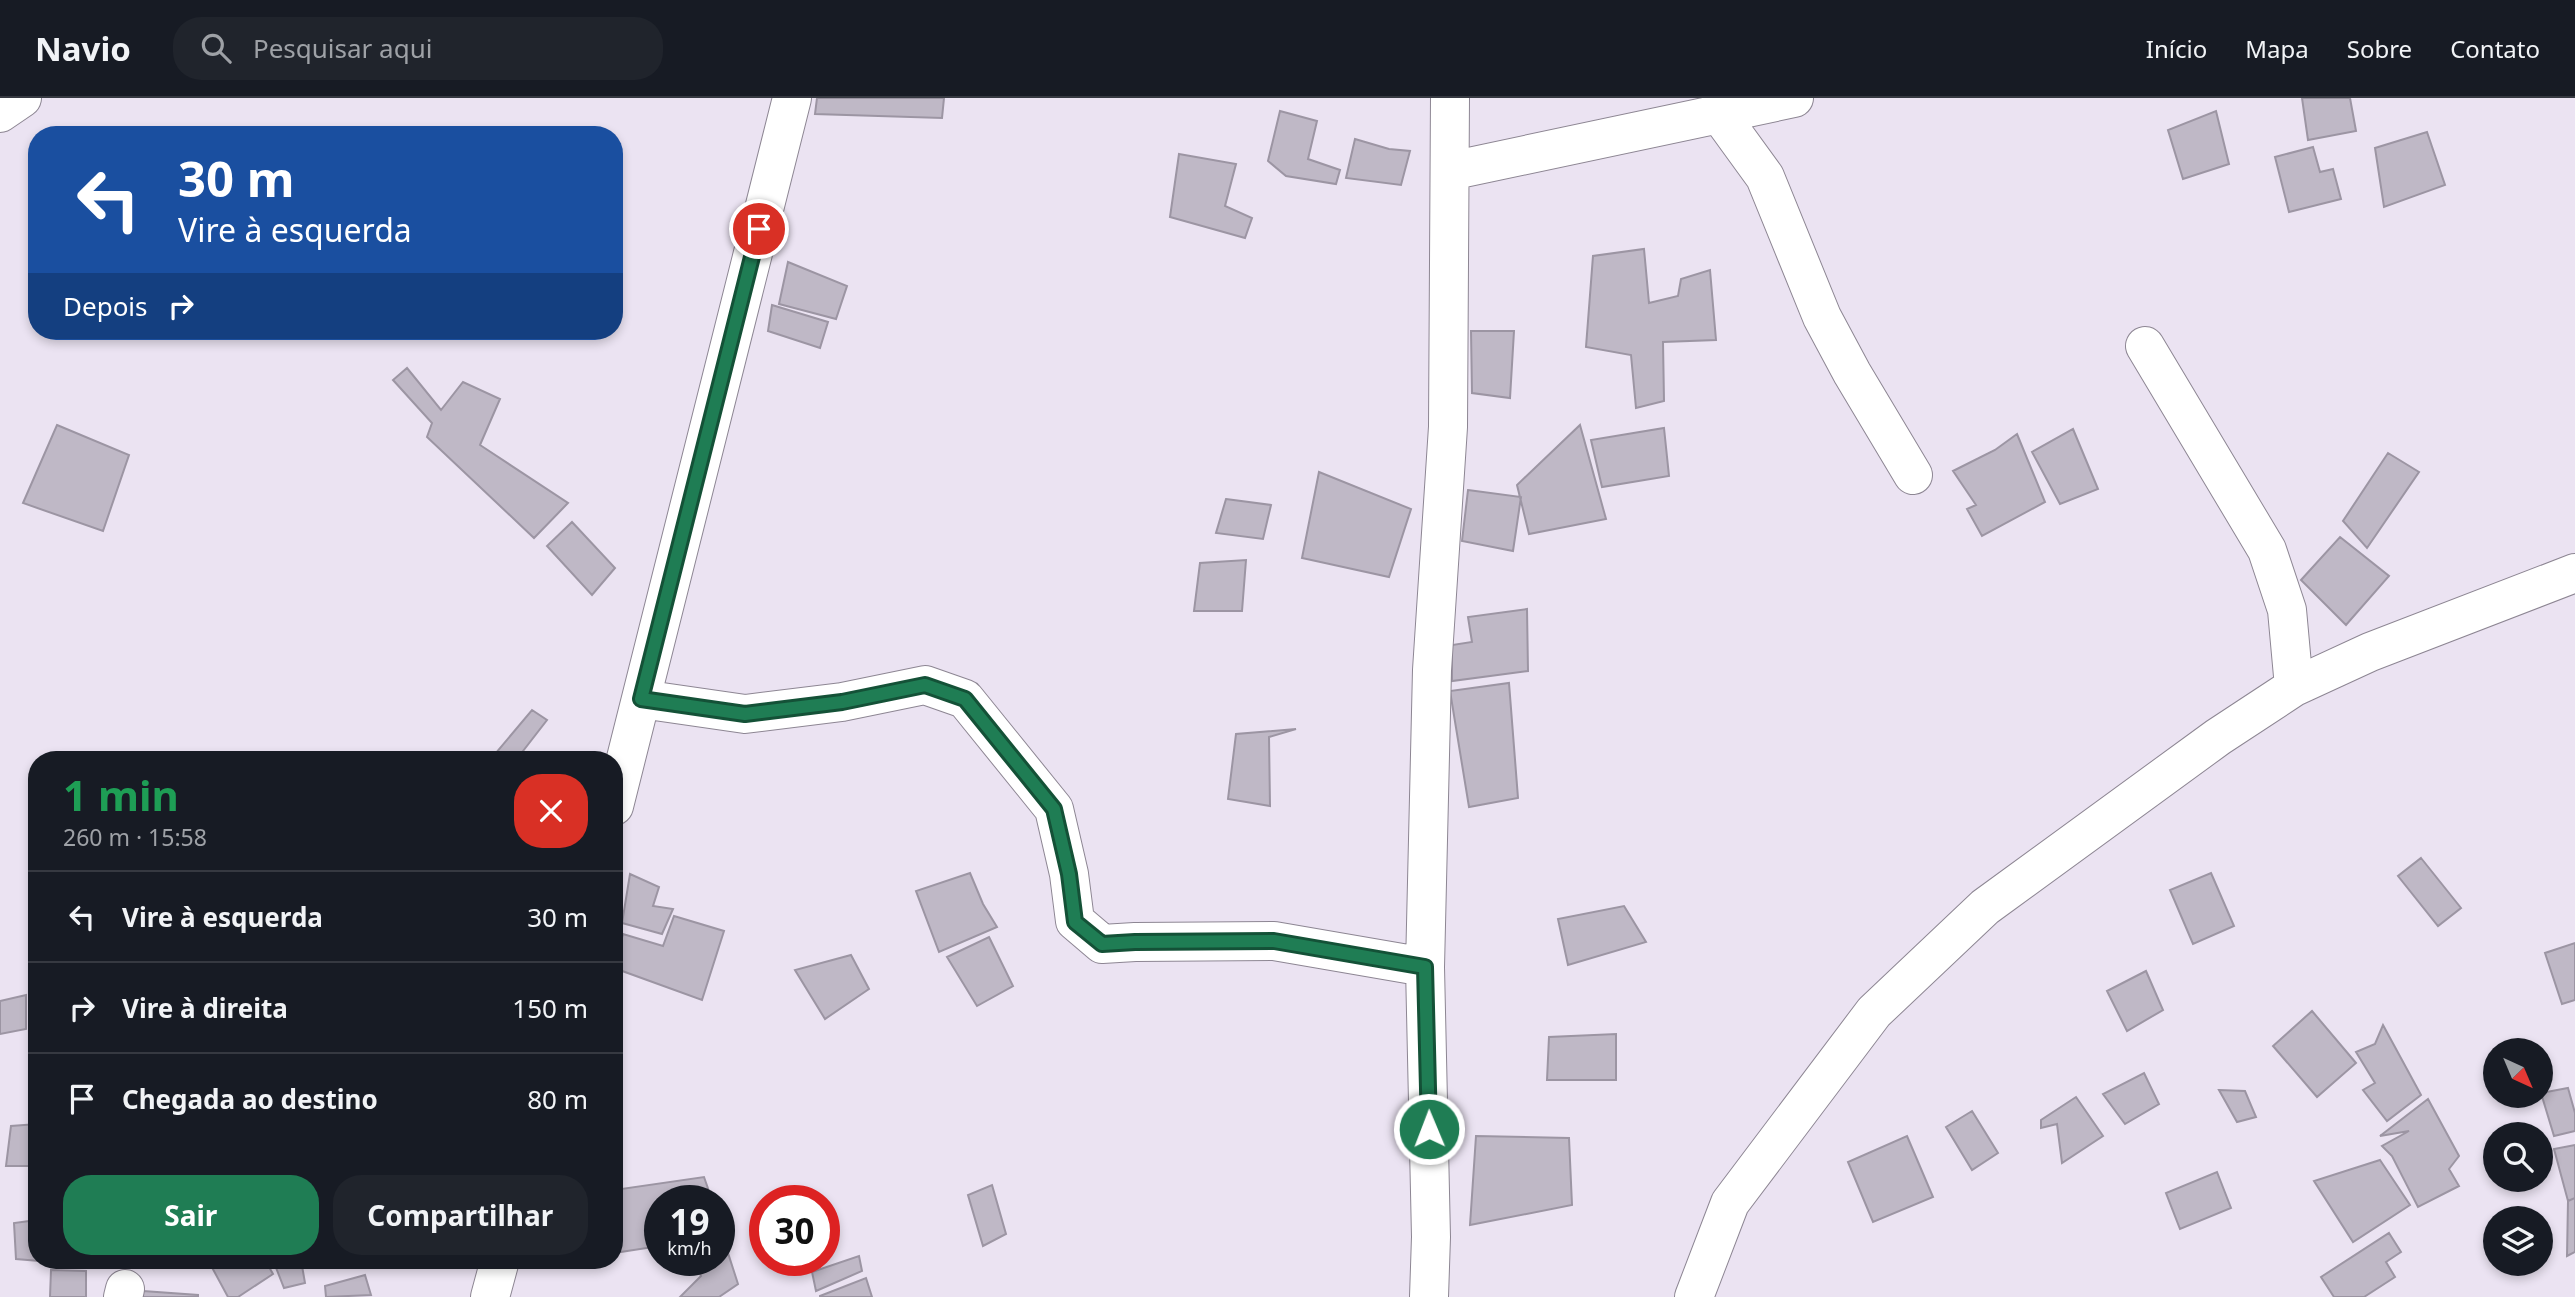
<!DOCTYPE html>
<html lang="pt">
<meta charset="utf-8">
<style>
body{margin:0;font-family:"Noto Sans",sans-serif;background:#20242c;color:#f1f3f6;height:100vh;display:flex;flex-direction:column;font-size:26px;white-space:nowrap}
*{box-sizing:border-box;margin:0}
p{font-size:23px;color:#9ea1a6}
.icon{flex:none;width:38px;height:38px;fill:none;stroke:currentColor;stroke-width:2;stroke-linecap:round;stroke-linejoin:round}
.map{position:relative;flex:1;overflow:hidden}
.side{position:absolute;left:28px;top:653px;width:595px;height:518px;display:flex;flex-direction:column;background:#171b24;border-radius:28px;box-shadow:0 4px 10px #0003}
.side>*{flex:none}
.hud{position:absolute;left:28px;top:28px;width:595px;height:214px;border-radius:28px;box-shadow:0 4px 10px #0003;background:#1a4fa0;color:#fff;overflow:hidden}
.needle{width:46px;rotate:136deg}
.fabs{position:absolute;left:2483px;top:940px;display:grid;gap:14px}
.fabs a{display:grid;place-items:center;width:70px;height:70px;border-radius:50%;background:#171b24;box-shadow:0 4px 10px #0003;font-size:35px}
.speed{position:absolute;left:644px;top:1087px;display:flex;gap:14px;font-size:35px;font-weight:700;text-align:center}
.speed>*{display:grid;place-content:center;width:91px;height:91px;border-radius:50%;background:#171b24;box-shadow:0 4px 10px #0003;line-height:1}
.speed small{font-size:18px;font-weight:400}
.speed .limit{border:10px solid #d22;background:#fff;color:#111}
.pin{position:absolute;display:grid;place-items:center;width:60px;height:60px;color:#fff;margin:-30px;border:4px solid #fff;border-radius:50%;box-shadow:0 2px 7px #0007}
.me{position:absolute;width:77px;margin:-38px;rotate:359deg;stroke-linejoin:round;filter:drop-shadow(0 0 5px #0008)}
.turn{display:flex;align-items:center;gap:24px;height:147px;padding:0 35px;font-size:32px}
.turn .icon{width:91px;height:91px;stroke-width:2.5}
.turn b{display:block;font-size:49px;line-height:60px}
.then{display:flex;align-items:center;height:66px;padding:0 35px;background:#0003;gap:14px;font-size:26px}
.round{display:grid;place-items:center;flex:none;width:74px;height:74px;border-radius:28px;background:#20242c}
.head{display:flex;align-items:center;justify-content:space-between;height:119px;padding:0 35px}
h1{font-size:42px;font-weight:700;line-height:52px;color:#1e9e55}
.action{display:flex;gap:14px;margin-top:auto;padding:14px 35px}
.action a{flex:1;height:80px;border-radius:28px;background:#1f7d54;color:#fff;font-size:28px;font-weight:700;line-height:80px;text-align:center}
.action a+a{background:#20242c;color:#f1f3f6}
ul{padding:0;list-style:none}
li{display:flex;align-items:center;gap:21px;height:91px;padding:0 35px;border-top:2px solid #363941}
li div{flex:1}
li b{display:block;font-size:26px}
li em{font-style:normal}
header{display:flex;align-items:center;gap:42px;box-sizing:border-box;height:98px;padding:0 35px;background:#171b24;border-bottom:2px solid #363941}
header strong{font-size:33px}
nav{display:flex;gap:38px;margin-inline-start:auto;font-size:24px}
.search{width:490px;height:63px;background:#20242c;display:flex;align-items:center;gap:18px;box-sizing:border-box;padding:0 24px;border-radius:28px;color:#9ea1a6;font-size:26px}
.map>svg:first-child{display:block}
.building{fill:#bfb8c6;stroke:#9c95a3;stroke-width:2}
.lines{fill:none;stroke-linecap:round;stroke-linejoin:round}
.minor-casing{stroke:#8d8693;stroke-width:40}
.minor{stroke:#fff;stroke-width:38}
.route-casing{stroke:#145137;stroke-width:18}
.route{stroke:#1f7d54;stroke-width:12}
</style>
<header>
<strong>Navio</strong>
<div class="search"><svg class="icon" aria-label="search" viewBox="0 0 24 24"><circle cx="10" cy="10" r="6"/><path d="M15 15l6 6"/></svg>Pesquisar aqui</div>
<nav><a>Início</a><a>Mapa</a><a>Sobre</a><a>Contato</a></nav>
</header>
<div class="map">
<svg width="2575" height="1199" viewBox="0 0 2575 1199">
<rect width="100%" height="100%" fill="#ebe3f2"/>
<path class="building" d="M817,0H944L942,20L815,16Z
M2302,0H2350L2356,33L2308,42Z
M1280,13L1317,23L1308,61L1340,72L1336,86L1286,78L1268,63Z
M2216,13L2229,66L2183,81L2168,32Z
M2427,34L2445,87L2384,109L2375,50Z
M1355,41L1389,51L1410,53L1401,87L1346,80Z
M2313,49L2320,74L2333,71L2341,101L2289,114L2275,59Z
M1179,56L1236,66L1225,108L1252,120L1245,140L1170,119Z
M1644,151L1649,205L1678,198L1681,181L1710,172L1716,242L1663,244L1664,303L1636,310L1631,257L1586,249L1593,158Z
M788,164L847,188L836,221L779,206Z
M772,207L828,224L820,250L768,233Z
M1471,233H1514L1510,300L1472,295Z
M407,270L441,312L463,284L500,301L480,347L568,405L534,440L427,339L432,325L393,282Z
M57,327L129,357L103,433L23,405Z
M1580,327L1606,421L1529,436L1517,387Z
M1664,330L1669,378L1602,389L1591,342Z
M2073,331L2098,391L2060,406L2032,354Z
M2017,336L2045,404L1982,438L1967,411L1976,407L1953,373L1995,352Z
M2388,355L2419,374L2367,450L2343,423Z
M1319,374L1411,411L1389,479L1302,460Z
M1468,392L1521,399L1513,453L1462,443Z
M1226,401L1271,407L1263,441L1216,435Z
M572,424L615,470L592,497L547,448Z
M2340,439L2389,478L2346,527L2301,482Z
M1246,462L1242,513H1194L1200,465Z
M1527,511L1528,573L1452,583V547L1472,544L1468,519Z
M1509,585L1518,700L1469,709L1450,593Z
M532,612L547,622L516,662H490Z
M1296,631L1269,639L1270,708L1228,701L1236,636Z
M2421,760L2461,810L2438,828L2398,778Z
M970,775L983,806L997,829L939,854L916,793Z
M2211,775L2234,828L2193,846L2170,792Z
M630,776L659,789L653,808L673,811L662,836L622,825Z
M1624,808L1646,844L1568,867L1558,821Z
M674,818L724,833L702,902L614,870L623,836L663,848Z
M989,839L1013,888L977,908L947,859Z
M2575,845V902L2562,906L2545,855Z
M851,857L869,891L825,921L795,872Z
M2146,873L2163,912L2127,933L2107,893Z
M26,897V931L0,936V903Z
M2312,913L2356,965L2317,999L2273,948Z
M2383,927L2421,997L2387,1023L2363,992L2375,985L2356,954L2375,946Z
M1616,936V982H1547L1549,939Z
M2144,975L2159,1006L2125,1026L2103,996Z
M2568,990L2575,1015V1033L2554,1038L2541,995Z
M2219,992L2245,993L2256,1019L2237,1024Z
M2076,999L2103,1038L2062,1065L2057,1026L2041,1030V1022Z
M2428,1001L2459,1058L2449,1071L2459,1088L2418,1109L2392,1058L2382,1048L2409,1033L2380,1038Z
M1972,1013L1998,1055L1972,1072L1946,1029Z
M37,1026V1068H6L11,1028Z
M1476,1038L1569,1040L1572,1107L1470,1127Z
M1907,1038L1933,1099L1873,1124L1848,1064Z
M2575,1047V1100L2568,1103L2554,1051Z
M2380,1062L2410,1107L2353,1144L2314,1083Z
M2217,1074L2231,1110L2180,1131L2166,1095Z
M704,1079L712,1102H660V1148L614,1155V1092Z
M992,1087L1006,1136L983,1148L968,1097Z
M2575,1100V1154L2567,1158L2568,1103Z
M37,1122V1162H63V1165L16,1161L14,1125Z
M719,1127L738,1186L719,1199H680L701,1178L694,1162H719Z
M2389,1135L2401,1154L2386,1164L2395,1179L2364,1199H2334L2321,1179Z
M859,1158L862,1173L816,1193L812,1174Z
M208,1162H265L273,1176L238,1199H228Z
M273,1162H301L305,1185L284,1190Z
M51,1172L86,1173V1199H50Z
M365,1177L371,1197L326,1199L325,1188Z
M866,1180L872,1199H820V1198Z
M143,1193L198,1197V1199H142Z"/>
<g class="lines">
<g class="minor-casing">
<path id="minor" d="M0,15L22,0
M1720,17L1765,79L1822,219L1852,275L1913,377
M1450,73L1794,0
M2145,248L2267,452L2287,512L2294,589
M641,601L745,616L842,604L925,587L965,601L1054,711L1069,776L1075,823L1102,846L1135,844L1274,843L1425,869
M614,708L792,0
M123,1199L125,1191
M490,1199L500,1162
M1429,1199L1431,1139L1425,869L1432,572L1448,329L1450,0
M1694,1199L1730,1105L1874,914L1985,809L2218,639L2294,589L2370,554L2575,475"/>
</g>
<use href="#minor" class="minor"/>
</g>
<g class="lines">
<g class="route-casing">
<path id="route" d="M759,131L641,601L745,616L842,604L925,587L965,601L1054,711L1069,776L1075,824L1102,846L1135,844L1274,843L1425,869L1429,1031"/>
</g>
<use href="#route" class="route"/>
</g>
</svg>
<div class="fabs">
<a><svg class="needle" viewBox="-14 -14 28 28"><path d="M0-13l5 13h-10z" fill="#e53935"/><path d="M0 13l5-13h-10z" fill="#9ea1a6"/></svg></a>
<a><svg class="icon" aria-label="search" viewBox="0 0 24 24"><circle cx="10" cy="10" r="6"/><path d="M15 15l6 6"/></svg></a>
<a><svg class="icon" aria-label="layers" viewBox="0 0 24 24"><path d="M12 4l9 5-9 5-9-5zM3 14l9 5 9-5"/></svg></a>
</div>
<div class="speed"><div>19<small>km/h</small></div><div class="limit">30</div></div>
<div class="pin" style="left:759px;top:131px;background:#d93025"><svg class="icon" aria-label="arrive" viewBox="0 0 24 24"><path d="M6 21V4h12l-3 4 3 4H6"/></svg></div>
<svg class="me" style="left:1429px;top:1031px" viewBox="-20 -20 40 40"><circle r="17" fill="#1f7d54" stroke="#fff" stroke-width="3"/><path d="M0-11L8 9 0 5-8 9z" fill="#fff"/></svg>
<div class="hud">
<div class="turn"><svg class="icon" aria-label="left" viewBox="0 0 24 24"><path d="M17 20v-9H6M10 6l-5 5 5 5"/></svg><div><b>30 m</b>Vire à esquerda</div></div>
<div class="then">Depois<svg class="icon" aria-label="right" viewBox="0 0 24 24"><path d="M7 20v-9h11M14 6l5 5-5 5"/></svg></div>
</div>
<section class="side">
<div class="head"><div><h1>1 min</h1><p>260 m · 15:58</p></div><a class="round" style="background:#d93025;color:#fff"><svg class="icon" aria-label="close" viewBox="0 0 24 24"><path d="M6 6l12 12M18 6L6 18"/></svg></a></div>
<ul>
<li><svg class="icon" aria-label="left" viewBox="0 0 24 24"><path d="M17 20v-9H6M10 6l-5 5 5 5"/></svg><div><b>Vire à esquerda</b></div><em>30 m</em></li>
<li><svg class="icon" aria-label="right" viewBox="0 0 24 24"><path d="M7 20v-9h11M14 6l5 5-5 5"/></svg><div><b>Vire à direita</b></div><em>150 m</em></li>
<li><svg class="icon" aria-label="arrive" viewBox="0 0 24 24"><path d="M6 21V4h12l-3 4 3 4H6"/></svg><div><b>Chegada ao destino</b></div><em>80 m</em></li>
</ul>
<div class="action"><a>Sair</a><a>Compartilhar</a></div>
</section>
</div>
